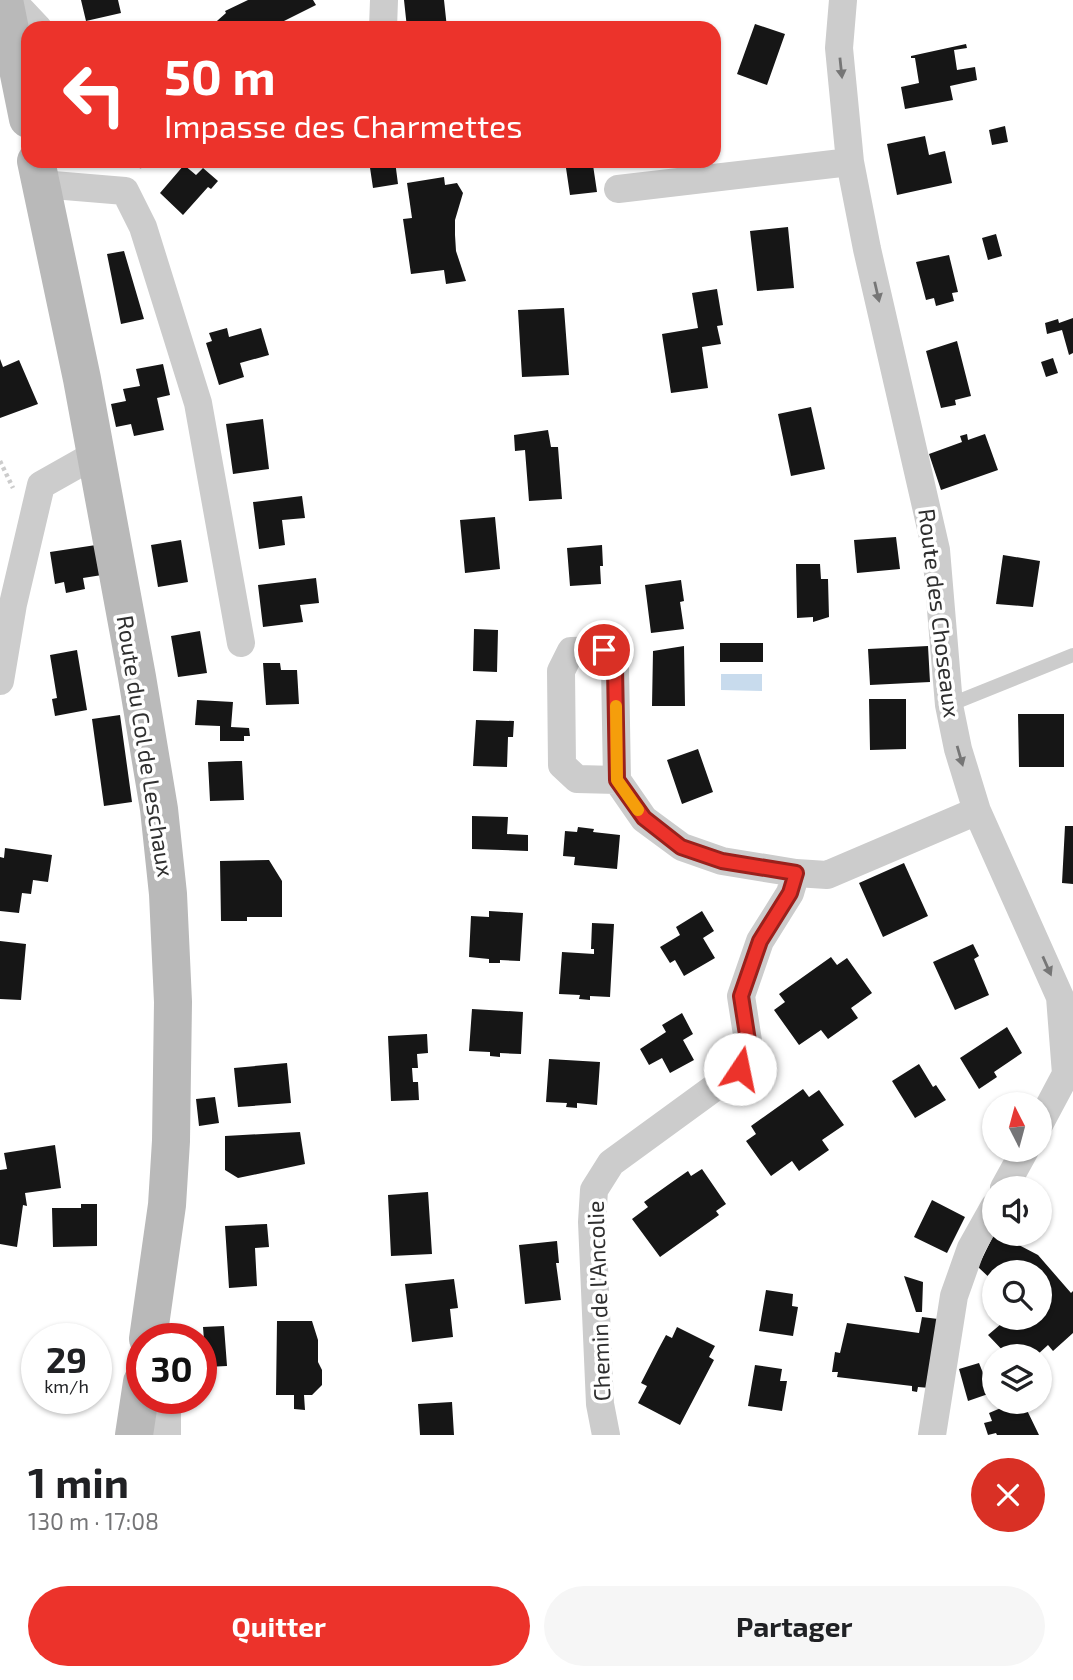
<!DOCTYPE html>
<html lang="fr">
<meta charset="utf-8">
<style>
body{margin:0;font-family:"Exo 2",sans-serif;background:#f6f6f6;color:#202124;height:100vh;display:flex;flex-direction:column;font-size:26px;white-space:nowrap}
*{box-sizing:border-box;margin:0}
p{font-size:23px;color:#757577}
.icon{flex:none;width:38px;height:38px;fill:none;stroke:currentColor;stroke-width:2;stroke-linecap:round;stroke-linejoin:round}
.map{position:relative;height:1435px;overflow:hidden}
.details{display:flex;flex-direction:column;background:#fff;flex:1}
.details>*{flex:none}
.banner{position:absolute;left:21px;top:21px;width:700px;height:147px;border-radius:21px;box-shadow:0 2px 5px #0004;background:#ec332b;color:#fff;overflow:hidden}
.needle{width:46px;rotate:354deg}
.buttons{position:absolute;left:982px;top:1092px;display:grid;gap:14px}
.buttons a{display:grid;place-items:center;width:70px;height:70px;border-radius:50%;background:#fff;box-shadow:0 2px 5px #0004;font-size:35px}
.speed{position:absolute;left:21px;top:1323px;display:flex;gap:14px;font-size:35px;font-weight:700;text-align:center}
.speed>*{display:grid;place-content:center;width:91px;height:91px;border-radius:50%;background:#fff;box-shadow:0 2px 5px #0004;line-height:1}
.speed small{font-size:18px;font-weight:400}
.speed .limit{border:10px solid #d22;background:#fff;color:#111}
.pin{position:absolute;display:grid;place-items:center;width:60px;height:60px;color:#fff;margin:-30px;border:4px solid #fff;border-radius:50%;box-shadow:0 2px 7px #0007}
.me{position:absolute;width:77px;margin:-38px;rotate:11deg;stroke-linejoin:round;filter:drop-shadow(0 0 5px #0008)}
.turn{display:flex;align-items:center;gap:24px;height:147px;padding:0 28px;font-size:32px}
.turn .icon{width:91px;height:91px;stroke-width:2.5}
.turn b{display:block;font-size:49px;line-height:60px}
.round{display:grid;place-items:center;flex:none;width:74px;height:74px;border-radius:37px;background:#f6f6f6}
.head{display:flex;align-items:center;justify-content:space-between;height:119px;padding:0 28px}
h1{font-size:42px;font-weight:700;line-height:52px}
.button{display:flex;gap:14px;margin-top:auto;padding:14px 28px}
.button a{flex:1;height:80px;border-radius:42px;background:#ec332b;color:#fff;font-size:28px;font-weight:700;line-height:80px;text-align:center}
.button a+a{background:#f6f6f6;color:#202124}
.map>svg:first-child{display:block}
.water{fill:#c8dbed}
.building{fill:#161616}
.lines{fill:none;stroke-linecap:round;stroke-linejoin:round}
.path{stroke:#ccc;stroke-width:4.5;stroke-dasharray:3.5 3.5;stroke-linecap:butt}
.service{stroke:#ccc;stroke-width:14}
.minor{stroke:#ccc;stroke-width:28}
.secondary{stroke:#b9b9b9;stroke-width:38}
.oneway{fill:#767676}
.route-casing{stroke:#99211c;stroke-width:18}
.route{stroke:#ec332b;stroke-width:12}
.slow{stroke:#f59e0b;stroke-width:12}
.labels{text-anchor:middle;dominant-baseline:central;stroke-width:7;stroke-linejoin:round;paint-order:stroke}
.street-label{font-size:23px;fill:#2f2f2f;stroke:#fff}
</style>
<div class="map">
<svg width="1073" height="1435" viewBox="0 0 1073 1435">
<rect width="100%" height="100%" fill="#fff"/>
<path class="water" d="M721,674H762V691L721,690Z"/>
<path class="building" d="M81,0H118L121,13L86,21Z
M248,0H313L316,5L282,22L284,27L281,28H209L226,13L225,11Z
M404,0H444L447,28H407Z
M755,24L785,34L767,85L737,74Z
M966,44L967,48L954,50L957,70L975,67L977,80L950,86L953,100L905,109L901,87L919,83L915,58H911V56Z
M1005,126L1008,142L992,145L989,130Z
M925,136L929,155L945,151L952,183L897,195L887,144Z
M369,161H395L398,184L373,188Z
M184,165L196,175L203,168L218,181L211,189L208,187L183,215L160,193Z
M593,165L597,192L570,195L566,168Z
M444,177L445,185L457,183L463,193L455,220V235L456,251L466,281L446,284L444,270L411,274L403,219L412,218L407,183Z
M788,227L794,288L757,291L750,231Z
M996,234L1002,256L988,260L982,238Z
M124,251L144,319L121,324L107,254Z
M949,255L958,292L952,293L954,301L936,306L934,298L926,300L916,262Z
M717,289L723,325L717,326L721,344L702,347L708,388L671,393L662,334L698,328L692,293Z
M564,308L569,375L522,377L518,310Z
M1073,318V353L1069,355L1062,330L1047,334L1045,323L1058,319L1059,323Z
M227,328L229,337L261,328L269,355L240,363L244,377L219,385L206,343L212,341L209,333Z
M957,341L971,396L955,400L956,405L941,408L926,351Z
M1053,358L1058,373L1046,377L1041,362Z
M0,359L3,367L19,360L38,404L0,418Z
M163,364L170,395L157,398L164,430L134,436L131,424L116,427L111,404L126,401L123,389L140,386L136,369Z
M811,407L825,469L791,476L778,414Z
M263,419L269,469L233,474L226,424Z
M548,430L551,447H558L562,499L529,501L525,450L515,451L514,435Z
M967,434L968,440L985,434L998,470L941,490L929,454L962,442L960,436Z
M302,496L305,518L282,520L285,545L259,549L253,502Z
M495,517L500,569L465,573L460,520Z
M896,537L900,569L857,573L854,540Z
M181,540L188,582L158,587L151,545Z
M96,545L102,575L83,578L85,589L66,593L64,582L55,584L50,552Z
M602,545L603,566H600L601,584L570,586L567,548Z
M1003,555L1040,561L1033,607L996,604Z
M796,564H820L821,579H828L829,617L813,622V617L797,618Z
M316,578L319,603L300,605L303,622L263,627L258,585Z
M681,580L684,601L680,602L684,629L651,633L645,585Z
M474,629L498,630L497,672L473,671Z
M200,631L207,673L178,677L171,636Z
M720,643H763V662H720Z
M684,646L685,706H652L653,651Z
M928,646L930,682L870,685L868,649Z
M77,650L87,710L55,716L52,699L57,698L50,655Z
M263,663H280L281,670H297L299,704L266,705Z
M869,699H906V749L870,750Z
M197,700L233,702L231,727L249,728L250,736H244V741H220V726L195,725Z
M1018,714H1064V767H1019Z
M120,715L132,802L104,806L92,719Z
M476,720L514,721L513,737H508L507,767L473,766Z
M698,749L713,792L682,804L667,760Z
M236,761H242L244,800L210,801L208,762Z
M472,816L508,817L507,834L528,835V851L472,849Z
M1065,826H1073V884L1062,883Z
M578,827L594,829L593,832L620,835L617,869L574,865L575,857L563,856L565,831L577,832Z
M5,848L52,855L48,882L33,880L31,894L22,893L19,913L0,911V857L4,858Z
M269,860L282,881V917H247V921H221L220,861Z
M904,863L928,916L883,937L859,883Z
M489,911L523,913L520,961L500,960V963H489V959L469,957L471,916L489,917Z
M702,911L714,931L703,938L715,958L684,976L675,960L670,963L660,947L680,935L676,927Z
M592,923L614,924L610,997L590,996V1000L579,999L580,995L559,994L562,952L594,954V949H591Z
M0,941L26,944L21,1000L0,999Z
M973,944L979,956L974,959L989,995L955,1010L933,962Z
M831,957L837,965L847,958L872,993L851,1008L858,1018L828,1039L821,1030L799,1045L774,1010L785,1002L779,994Z
M472,1009L523,1012L521,1054L500,1053V1057L490,1056V1052L469,1051Z
M682,1013L693,1034L683,1040L694,1060L670,1073L662,1058L649,1065L640,1049L666,1032L662,1025Z
M1007,1027L1022,1053L994,1072L997,1077L979,1089L960,1058Z
M427,1034L428,1053L417,1054L418,1068H412L413,1082H418L419,1100L391,1101L388,1036Z
M549,1059L600,1062L597,1105L577,1103V1108L566,1107L567,1103L546,1102Z
M287,1063L291,1103L238,1107L234,1068Z
M919,1064L933,1087L936,1085L946,1100L915,1118L892,1081Z
M803,1089L809,1097L819,1090L844,1125L822,1140L829,1150L799,1171L792,1161L771,1176L746,1141L756,1134L751,1126Z
M215,1097L219,1123L199,1126L196,1099Z
M300,1132L305,1164L238,1178L225,1170V1136Z
M55,1145L61,1188L25,1193L27,1206L23,1205L17,1247L0,1244V1170L7,1169L4,1153Z
M702,1169L726,1204L716,1211L719,1215L660,1257L632,1219L648,1207L644,1202L675,1180L688,1171L691,1176Z
M428,1192L432,1254L391,1256L388,1195Z
M932,1200L965,1217L947,1253L914,1237Z
M81,1204H97V1246L53,1247L52,1208H81Z
M267,1224L269,1247L255,1248L257,1286L229,1288L225,1226Z
M994,1234H998L1038,1255L1071,1293L1073,1291V1333L1053,1351L1048,1345L1036,1356H1008L988,1335L1008,1318H1040V1272H994V1282L978,1267Z
M557,1241L559,1263H556L561,1300L525,1304L519,1245Z
M904,1276L923,1282L922,1312H916Z
M454,1279L458,1308L450,1309L453,1337L412,1342L405,1284Z
M766,1290L793,1294L792,1306L798,1307L793,1336L759,1331Z
M922,1317L938,1319L930,1388L918,1387L917,1392L912,1391V1386L837,1377L838,1372H832L835,1352L840,1353L847,1323L919,1333Z
M277,1321H312L318,1340V1362L322,1370V1385L312,1395H304L305,1410L294,1409V1395H276Z
M224,1326L227,1366L206,1367L203,1327Z
M677,1327L715,1346L709,1357L714,1360L680,1425L638,1403L647,1386L641,1383L659,1348L666,1335L672,1338Z
M979,1363L991,1393L968,1401L959,1369Z
M755,1365L782,1369L780,1381H787L782,1411L748,1406Z
M452,1402L454,1435H420L418,1404Z
M1015,1402H1023L1039,1435H997L996,1433L988,1435L984,1423L992,1421L989,1413Z"/>
<g class="lines">
<path class="path" d="M139,167L150,161
M0,461L13,488"/>
<path class="service" d="M949,705L1073,655"/>
<path class="minor" d="M843,0L839,48L850,162L867,249L936,550L949,705L958,749L977,811L1060,997L1066,1074L1040,1123
M6,8L22,11L38,28
M383,28L384,0
M41,184L125,191L143,227L198,403L241,643
M618,189L850,162
M0,681L13,604L41,485L96,454
M617,780L577,779L562,765L561,671L571,651L604,650L615,667L617,780L644,819L682,847L722,861L796,873L827,875L977,811
M1004,1188L1025,1150
M167,1398V1435
M606,1435L600,1404L592,1222L594,1190L611,1163L740,1069L748,1041L741,996L760,941L790,893L796,873
M932,1435L954,1296L971,1248L994,1207"/>
<path class="secondary" d="M4,0L28,119
M36,161L82,379L137,677L159,809L168,894L173,1002L171,1141L167,1205L148,1339
M134,1435L142,1382"/>
</g>
<defs><path id="oneway-solid" d="M-6-.8H1V-3.2L6.5 0L1 3.2V.8H-6Z" transform="scale(1.75)"/></defs>
<g class="oneway">
<use href="#oneway-solid" transform="translate(841 68) rotate(84)"/>
<use href="#oneway-solid" transform="translate(877 292) rotate(77)"/>
<use href="#oneway-solid" transform="translate(960 756) rotate(74)"/>
<use href="#oneway-solid" transform="translate(1047 966) rotate(66)"/>
</g>
<g class="lines">
<g class="route-casing">
<path id="route" d="M604,650L615,667L617,780L644,818L681,847L722,861L796,873L790,893L760,941L741,996L748,1041L740,1069"/>
</g>
<use href="#route" class="route"/>
<path class="slow" d="M616,706L617,780L638,810"/>
</g>
<g class="labels">
<g class="street-label">
<text transform="translate(940 613) rotate(83)">Route des Choseaux</text>
<text transform="translate(146 746) rotate(81)">Route du Col de Leschaux</text>
<text transform="translate(598 1301) rotate(-92)">Chemin de l'Ancolie</text>
</g>
</g>
</svg>
<div class="buttons">
<a><svg class="needle" viewBox="-14 -14 28 28"><path d="M0-13l5 13h-10z" fill="#e53935"/><path d="M0 13l5-13h-10z" fill="#757577"/></svg></a>
<a><svg class="icon" aria-label="sound" viewBox="0 0 24 24"><path d="M4 9h4l5-4v14l-5-4H4zM17 9q2 3 0 6"/></svg></a>
<a><svg class="icon" aria-label="search" viewBox="0 0 24 24"><circle cx="10" cy="10" r="6"/><path d="M15 15l6 6"/></svg></a>
<a><svg class="icon" aria-label="layers" viewBox="0 0 24 24"><path d="M12 4l9 5-9 5-9-5zM3 14l9 5 9-5"/></svg></a>
</div>
<div class="speed"><div>29<small>km/h</small></div><div class="limit">30</div></div>
<div class="pin" style="left:604px;top:650px;background:#d93025"><svg class="icon" aria-label="arrive" viewBox="0 0 24 24"><path d="M6 21V4h12l-3 4 3 4H6"/></svg></div>
<svg class="me" style="left:740px;top:1069px" viewBox="-20 -20 40 40"><circle r="19" fill="#fff"/><path d="M0-13L10 11 0 6-10 11z" fill="#ec332b"/></svg>
<div class="banner">
<div class="turn"><svg class="icon" aria-label="left" viewBox="0 0 24 24"><path d="M17 20v-9H6M10 6l-5 5 5 5"/></svg><div><b>50 m</b>Impasse des Charmettes</div></div>
</div>
</div>
<section class="details">
<div class="head"><div><h1>1 min</h1><p>130 m · 17:08</p></div><a class="round" style="background:#d93025;color:#fff"><svg class="icon" aria-label="close" viewBox="0 0 24 24"><path d="M6 6l12 12M18 6L6 18"/></svg></a></div>
<div class="button"><a>Quitter</a><a>Partager</a></div>
</section>
